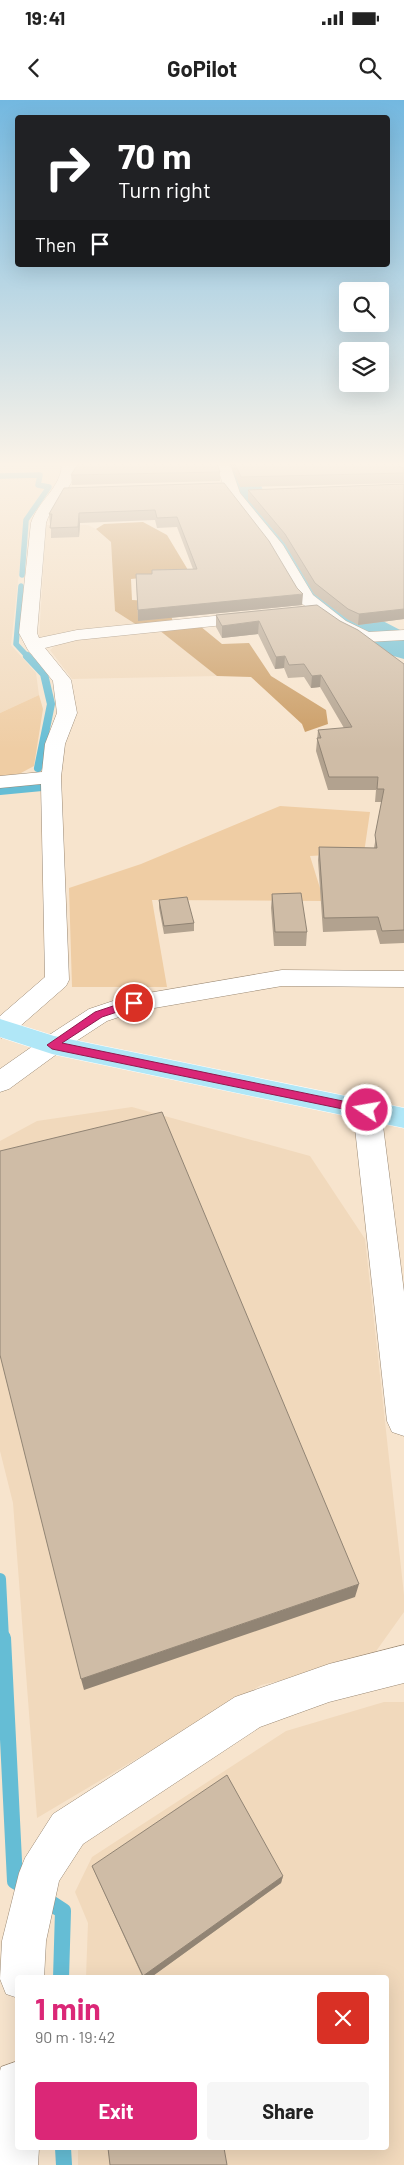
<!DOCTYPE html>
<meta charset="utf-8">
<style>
body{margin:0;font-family:Barlow,sans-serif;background:#f6f6f6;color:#222;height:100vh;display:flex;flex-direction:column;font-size:19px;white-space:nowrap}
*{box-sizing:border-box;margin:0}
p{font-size:16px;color:#767676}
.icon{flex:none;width:28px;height:28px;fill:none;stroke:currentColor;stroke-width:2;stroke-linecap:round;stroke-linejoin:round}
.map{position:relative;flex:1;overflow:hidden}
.side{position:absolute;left:15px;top:1875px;width:374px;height:175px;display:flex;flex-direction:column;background:#fff;border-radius:5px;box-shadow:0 5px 20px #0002}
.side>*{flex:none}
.banner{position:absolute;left:15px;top:15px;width:375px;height:152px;border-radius:5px;box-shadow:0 5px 20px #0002;background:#202124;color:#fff;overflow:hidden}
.controls{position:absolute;left:339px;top:182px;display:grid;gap:10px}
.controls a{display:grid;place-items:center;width:50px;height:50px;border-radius:5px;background:#fff;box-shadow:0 5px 20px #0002;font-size:25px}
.pin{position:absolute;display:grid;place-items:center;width:42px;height:42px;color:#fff;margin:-21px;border:2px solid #fff;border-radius:50%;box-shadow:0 1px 5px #0007}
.me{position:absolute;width:55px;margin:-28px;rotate:282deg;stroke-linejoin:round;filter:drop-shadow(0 0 4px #0008)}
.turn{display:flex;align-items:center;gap:18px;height:105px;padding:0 20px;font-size:22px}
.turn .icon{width:65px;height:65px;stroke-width:2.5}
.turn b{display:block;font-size:35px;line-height:42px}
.then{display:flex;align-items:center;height:48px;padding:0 20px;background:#0003;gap:10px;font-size:19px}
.round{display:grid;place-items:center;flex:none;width:52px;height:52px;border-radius:5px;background:#f6f6f6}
.headline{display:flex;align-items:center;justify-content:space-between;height:85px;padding:0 20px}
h1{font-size:30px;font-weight:700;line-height:38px;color:#db2777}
.primary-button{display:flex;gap:10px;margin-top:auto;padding:10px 20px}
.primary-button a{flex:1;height:58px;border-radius:5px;background:#db2777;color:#fff;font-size:20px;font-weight:700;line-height:58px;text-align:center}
.primary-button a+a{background:#f6f6f6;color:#222}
.status{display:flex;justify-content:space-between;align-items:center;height:35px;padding:0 25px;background:#fff;direction:ltr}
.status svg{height:14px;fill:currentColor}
header{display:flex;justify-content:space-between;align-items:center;height:65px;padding:0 20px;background:#fff;font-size:22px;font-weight:700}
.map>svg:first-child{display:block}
.built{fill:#f1d9bc}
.green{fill:#efcda4}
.forest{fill:#ca9c64}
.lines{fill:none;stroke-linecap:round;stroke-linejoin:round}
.stream-far3{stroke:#65bdd5;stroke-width:5.5}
.stream-far2{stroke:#65bdd5;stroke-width:8}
.stream-far1{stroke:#65bdd5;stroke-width:12}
.stream{stroke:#65bdd5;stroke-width:16}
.river{fill:#65bdd5;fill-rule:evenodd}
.minor-casing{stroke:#9a8873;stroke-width:1}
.tertiary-casing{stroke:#9a8873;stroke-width:1}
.primary-casing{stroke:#fff;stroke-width:1}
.minor{fill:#fff;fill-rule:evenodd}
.tertiary{fill:#fff;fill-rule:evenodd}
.primary{fill:#b0e7f7;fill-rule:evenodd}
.wall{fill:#b2a28f}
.shaded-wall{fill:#918474}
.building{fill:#cfbca6;stroke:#918474}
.route{fill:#db2777;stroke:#8e194d}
</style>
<div class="status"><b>19:41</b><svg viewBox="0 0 49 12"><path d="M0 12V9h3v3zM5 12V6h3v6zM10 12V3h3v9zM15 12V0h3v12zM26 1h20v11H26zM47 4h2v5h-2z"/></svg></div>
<header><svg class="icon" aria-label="back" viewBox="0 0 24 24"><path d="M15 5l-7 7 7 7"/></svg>GoPilot<svg class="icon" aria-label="search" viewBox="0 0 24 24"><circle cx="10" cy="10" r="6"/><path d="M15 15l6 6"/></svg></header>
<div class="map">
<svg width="404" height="2065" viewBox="0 0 404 2065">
<rect width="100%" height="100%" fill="#f7e4cd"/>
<path class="built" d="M38,376L36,386L45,387L25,418L11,545L36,573L39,595L0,613V377Z
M46,425H88L96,429L111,442L115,511L137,525L70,531L39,538Z
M161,531L217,576L72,579L50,550L64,539Z
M132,1007L310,1056L365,1139L404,1495V1512L369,1561L261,1585L37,1718L13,1403L0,1351V1041L37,1021Z
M384,1602H404V2065H78V2048H386V1878L86,1877L88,1823L75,1792L92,1757L286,1631Z"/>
<path class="green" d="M39,595L43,609L34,666L19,674L0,677V613Z
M280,706L370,712L364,753L310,756L324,801L152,800L167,887H72L69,788L141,764Z"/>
<path class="forest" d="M143,422L167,435L188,470L181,474L131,479L132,500L167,502L173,522L137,525L115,511L111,442L96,429L104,424Z
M200,526L222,544L249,543L271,576L326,610L328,624L305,632L302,624L251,577L217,576L159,530Z"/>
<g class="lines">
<path class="stream-far3" d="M0,376L40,375L38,385L49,387L26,420L22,475
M21,486L16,544L28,557"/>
<path class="stream-far2" d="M27,556L44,574L51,604L38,668
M0,691L42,687"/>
<path class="stream-far1" d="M0,1479L3,1539"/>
<path class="stream" d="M3,1538L15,1781L29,1789
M43,1798L63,1811L61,1878
M63,2048L64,2065"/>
<path class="river" d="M216,361H249L258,372L262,388L267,396L291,421L332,481L355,503L381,520L404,532V559L390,555L353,536L329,519L306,497L266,434L239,402L230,388L227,375Z"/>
<g class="minor-casing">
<path id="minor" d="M62,361H76C78,387 53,400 46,423L37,533L39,538L77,530L253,512L259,513L262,517L259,521L253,522L77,540L45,548L71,580L77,613L65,644L61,677L69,880L66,886L10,935L1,938L0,916L45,877L41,684L0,688V676L42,672L45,644L57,613L53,581L28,550L19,533L31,423C38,400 63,387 62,361Z
M208,361H224L231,367L240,393L283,445L313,495L346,521L369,532L404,530V540L366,542L360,541L334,529L300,502L270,450L226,394L219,372Z
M391,361H404V376L399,375Z
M282,870L404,871V887L282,886L137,911L107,921L61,951L52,954L43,951L39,945L43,939L89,909L125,897Z
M367,1000L377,1003L381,1010L404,1192V1336L392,1332L387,1321L353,1010L357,1003Z
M404,1545V1583L329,1602L260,1627L83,1744L59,1781L46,1841L44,1878H18V1898L6,1894L0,1879L2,1841L19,1773L25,1758L53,1714L235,1597L329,1564Z
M18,1961V2048H39L38,2065H0V1971L1,1967Z"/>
</g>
<g class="tertiary-casing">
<path id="tertiary" d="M52,936L61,939L65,945L61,951L9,989L0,992V969L43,939Z"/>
</g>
<g class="primary-casing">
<path id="primary" d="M0,919L54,936L404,1008V1028L52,954L0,937Z"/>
</g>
<use href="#minor" class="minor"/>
<use href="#tertiary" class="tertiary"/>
<use href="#primary" class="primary"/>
</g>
<path class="wall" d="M224,361H396L400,367L404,368V383L240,387L231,366Z
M220,372V381L72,385L71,375Z
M224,383L302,505L138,521L136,474H152L193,469L177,427L157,428L155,420L80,423L79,437L51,438V424H50L49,414Z
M404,384V519L358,525L347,519L314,494L285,444L248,400V390Z
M216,515L340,521L404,564V843L380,844L376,830L323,832L318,760L319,747L374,748L382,702H375L376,690H328L316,651L318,630L344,628L320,587L311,588L304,577L288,578L284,568L275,569L258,534L222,538L216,527Z
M272,794L307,832L306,846H274L271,808Z
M159,800L194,823V831L164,834L159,808Z
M92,1766L283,1776L281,1783L150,1878H143Z"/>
<path class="shaded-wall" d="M79,413L80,423L79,437L78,427Z
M303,494L302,505L138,521V510Z
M404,509V519L358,525L359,514Z
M259,521L258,534L222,538V526Z
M285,556L284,568L275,569L276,557Z
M321,575L320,587L311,588L312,576Z
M359,1484L355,1497L84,1590L81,1579Z
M283,1776L281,1783L150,1878H143V1876Z"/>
<path class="building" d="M80,361H215L217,364L220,372L71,375Z
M234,361H396L400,367L404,368V373L241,377Z
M224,383L269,441L297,488L303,494L138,510L136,474H152V470L197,469L177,417L157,418L155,410L79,413L78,427L50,428L52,414H49L64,388Z
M404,384V509L359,514L348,509L315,483L285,434L248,390Z
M317,505L340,521L358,530L404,564V830L382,831L378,817L324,818L319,747L377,748L375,735L384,689H377L378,677H329L317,638H321L318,630L352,627L321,575L312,576L304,564L289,565L285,556L276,557L259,521L222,526L216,515Z
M301,793L307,832H275L272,794Z
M187,797L194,823L164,826L159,800Z
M162,1012L359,1484L81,1579L0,1255V1051Z
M227,1675L283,1776L143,1876L92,1766Z
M108,2048H224L227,2065H110Z"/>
<linearGradient id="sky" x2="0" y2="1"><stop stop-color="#73b8e0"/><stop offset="0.56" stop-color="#fbf3e8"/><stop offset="1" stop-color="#fbf3e8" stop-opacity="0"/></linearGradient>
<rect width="404" height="650" fill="url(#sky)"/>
<path class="route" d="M134,899L139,903L138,905L102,917L62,943L367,1006L373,1010L367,1014L52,949L47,945L95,912Z"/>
</svg>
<div class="controls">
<a><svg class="icon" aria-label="search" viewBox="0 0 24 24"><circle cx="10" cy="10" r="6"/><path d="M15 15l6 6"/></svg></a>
<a><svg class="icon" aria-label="layers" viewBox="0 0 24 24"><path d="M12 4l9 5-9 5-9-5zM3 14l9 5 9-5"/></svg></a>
</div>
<div class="pin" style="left:134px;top:903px;background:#d93025"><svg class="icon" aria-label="arrive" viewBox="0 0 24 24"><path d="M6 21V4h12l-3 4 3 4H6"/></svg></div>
<svg class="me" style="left:367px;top:1010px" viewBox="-20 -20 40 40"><circle r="17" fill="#db2777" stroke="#fff" stroke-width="3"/><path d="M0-11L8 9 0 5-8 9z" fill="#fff"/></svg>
<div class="banner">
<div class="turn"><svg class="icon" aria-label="right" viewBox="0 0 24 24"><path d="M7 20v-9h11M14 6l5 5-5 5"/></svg><div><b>70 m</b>Turn right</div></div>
<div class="then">Then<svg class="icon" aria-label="arrive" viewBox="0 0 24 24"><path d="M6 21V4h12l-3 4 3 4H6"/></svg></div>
</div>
<section class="side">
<div class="headline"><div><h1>1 min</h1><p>90 m · 19:42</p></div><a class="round" style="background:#d93025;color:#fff"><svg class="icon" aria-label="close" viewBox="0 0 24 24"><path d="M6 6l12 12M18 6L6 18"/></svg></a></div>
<div class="primary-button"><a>Exit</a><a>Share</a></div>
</section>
</div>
